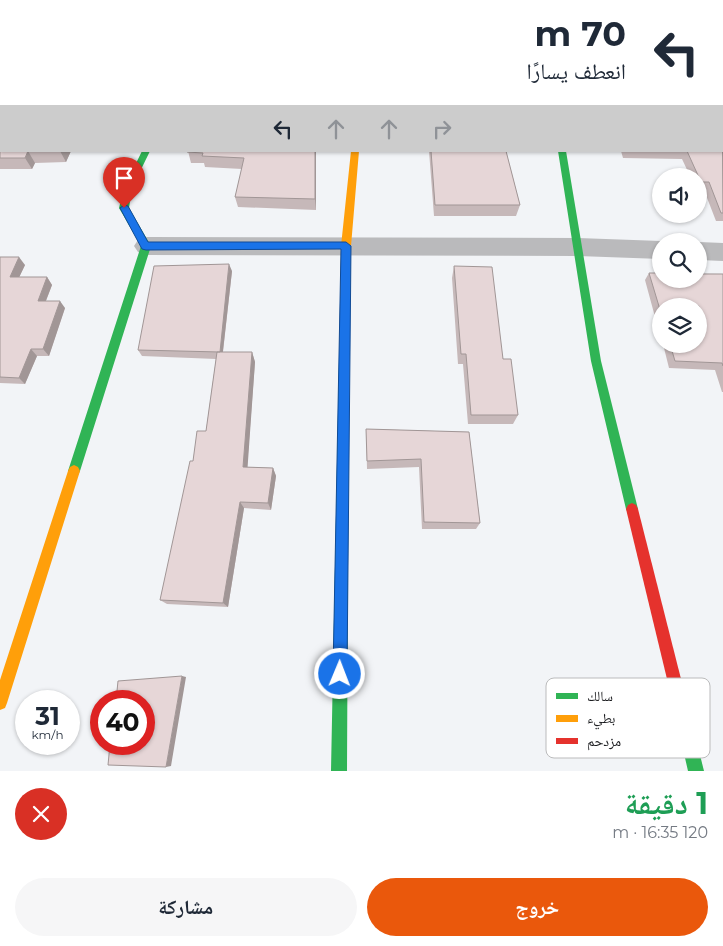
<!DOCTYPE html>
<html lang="ar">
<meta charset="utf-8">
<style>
body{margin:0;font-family:Montserrat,"Noto Naskh Arabic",sans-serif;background:#f6f6f7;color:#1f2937;direction:rtl;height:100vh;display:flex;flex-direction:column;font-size:19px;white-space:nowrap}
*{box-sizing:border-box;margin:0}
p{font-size:16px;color:#747a83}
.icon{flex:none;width:28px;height:28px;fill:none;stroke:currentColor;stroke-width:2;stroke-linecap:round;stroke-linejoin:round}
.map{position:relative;height:771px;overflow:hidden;direction:ltr}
.side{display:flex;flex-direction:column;background:#fff;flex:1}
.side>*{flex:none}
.guide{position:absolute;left:0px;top:0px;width:724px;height:152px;box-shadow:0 1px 4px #0004;direction:rtl;background:#fff;color:#1f2937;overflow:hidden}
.fabs{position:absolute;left:652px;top:168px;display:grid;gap:10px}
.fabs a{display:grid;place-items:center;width:55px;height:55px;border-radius:50%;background:#fff;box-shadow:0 1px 4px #0004;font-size:25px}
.speed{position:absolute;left:15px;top:690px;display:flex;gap:10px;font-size:25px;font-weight:700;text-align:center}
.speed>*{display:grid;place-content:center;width:65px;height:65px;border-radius:50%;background:#fff;box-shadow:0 1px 4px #0004;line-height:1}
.speed small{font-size:12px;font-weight:400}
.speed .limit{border:8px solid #d22;background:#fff;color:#111}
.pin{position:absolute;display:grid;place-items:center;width:42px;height:42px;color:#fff;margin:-51px -21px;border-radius:50% 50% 50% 0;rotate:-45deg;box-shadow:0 0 5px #0007}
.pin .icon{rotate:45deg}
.me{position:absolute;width:55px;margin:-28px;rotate:1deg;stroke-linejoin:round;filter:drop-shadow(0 0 4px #0008)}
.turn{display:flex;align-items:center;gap:18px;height:105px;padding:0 15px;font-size:22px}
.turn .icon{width:65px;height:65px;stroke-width:2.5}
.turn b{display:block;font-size:35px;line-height:42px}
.lanes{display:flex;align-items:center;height:48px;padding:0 15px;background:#0003;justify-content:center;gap:25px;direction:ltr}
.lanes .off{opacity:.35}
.round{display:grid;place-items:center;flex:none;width:52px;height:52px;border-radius:26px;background:#f6f6f7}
.summary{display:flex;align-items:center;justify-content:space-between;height:85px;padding:0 15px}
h1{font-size:30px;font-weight:700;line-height:38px;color:#1e9e55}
.action{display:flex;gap:10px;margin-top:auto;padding:10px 15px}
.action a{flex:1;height:58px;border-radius:30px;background:#ea580c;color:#fff;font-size:20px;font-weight:700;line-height:58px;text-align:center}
.action a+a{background:#f6f6f7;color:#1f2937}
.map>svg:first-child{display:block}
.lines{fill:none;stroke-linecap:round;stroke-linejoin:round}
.street{fill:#bababc;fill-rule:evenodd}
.fast{fill:#30b455;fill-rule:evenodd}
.slow{fill:#ff9f0a;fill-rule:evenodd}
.jam{fill:#e5322d;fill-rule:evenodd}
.wall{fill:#c6b8b9}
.shaded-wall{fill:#a19696}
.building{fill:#e6d6d7;stroke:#a19696}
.route{fill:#1a73e8;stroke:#114b97}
.key{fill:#fff;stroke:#bbbbbc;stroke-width:1}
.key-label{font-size:14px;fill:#1c1d20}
</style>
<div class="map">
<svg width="723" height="771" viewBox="0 0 723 771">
<rect width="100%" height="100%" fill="#f2f4f7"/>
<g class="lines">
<path class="street" d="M380,0H396V1H380Z
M542,0H558V1H542Z
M722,71H723V83H722Z
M146,237L578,238L661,241V259L578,256L146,255L138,252L134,246L138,240Z
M699,242L723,243V261L699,260Z"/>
<path class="fast" d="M142,151H150L132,188L129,208L151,246L80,471L78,475L74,477L70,475L68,471L141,246L119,208L124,188Z
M558,151H566L601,361L638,509L636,513L632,515L628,513L626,509L591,361Z
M344,357L348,359L349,362L347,771H331L339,362L340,359Z
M674,672L679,674L681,679L704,771H688L667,679L669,674Z"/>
<path class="slow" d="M351,151H359L351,246L349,362L348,365H340L339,362L341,246Z
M74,465L78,467L80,471L7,703L5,708L0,710V680L68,471L70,467Z"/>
<path class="jam" d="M632,503L636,505L638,509L681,679L679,684L674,686L669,684L667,679L626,509L628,505Z"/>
</g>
<path class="wall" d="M576,0H723V67L722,1H576Z
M0,82L1,151H71L66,162L35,163L32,169H0Z
M723,96V221H716L704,190H699V176H690L682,159L623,158L621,151H722Z
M188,151H316V210L238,207L235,197L242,169L205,167L204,163H191Z
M429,151H506L520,205L516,216H434Z
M0,257L25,265L19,277H47L52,285L46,301L65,308L49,356H37L25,384L0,383Z
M454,266L503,359L518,415L513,424H468L463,364H458L452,278Z
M232,271L223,352H252L255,362L247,467L273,468L276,476L271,510L244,508L228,607L167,604L160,600L193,461L206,431L216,359L142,356L138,350Z
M649,273L723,274V392H722L715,370L669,368L663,344H699L661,306V339L645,280Z
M366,429L469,432L480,523L476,529H422L419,467L367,469Z"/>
<path class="shaded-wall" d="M28,151L35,163L32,169L25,158Z
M60,151H71L66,162Z
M315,151H316V210L315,199Z
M19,257L25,265L16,284L10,277Z
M229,264L232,271L222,359L220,352Z
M47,277L52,285L43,308L38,301Z
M60,301L65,308L49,356L43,349Z
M31,349L37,356L25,384L19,378Z
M252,352L255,362L247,475L243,467Z
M273,468L276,476L271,510L268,503Z
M240,502L244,508L228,607L223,603Z
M182,676L186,677L171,766L166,767Z"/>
<path class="building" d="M290,0H355V1H290Z
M429,0H503V1H428Z
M581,0H723V58L722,1H581Z
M0,82H1V151H28L25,158H0Z
M722,96L723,213H721L709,182H701L687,151H682H722Z
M188,151H315V199L235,197L244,158L202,156L203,153L187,152Z
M431,151H506L520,205H435Z
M0,257H19L10,277H47L38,301H60L43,349H31L19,378L0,377Z
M229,264L220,352L138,350L154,266Z
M454,266L492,267L503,359H511L518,415H471L466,354H461Z
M649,273H661V279H699V274H723V366L722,363L675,361L670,344H699V306H661V313Z
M217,352H252L243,467L273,468L268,503L240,502L223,603L160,600L190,461H193L197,431H206Z
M366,429L469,432L480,523L424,522L421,459L367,461Z
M182,676L166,767L108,765L110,744H144V701H116L118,681Z"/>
<path class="route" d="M124,205L128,206L148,242H346L351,246L347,674L345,679L340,681L335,679L333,674L341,249L146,250L142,249L120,208Z"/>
<rect x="546" y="678" width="164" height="80" rx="8" class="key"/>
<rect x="556" y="693" width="22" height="6" fill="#30b455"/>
<rect x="556" y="715" width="22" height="7" fill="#ff9f0a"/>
<rect x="556" y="738" width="22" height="6" fill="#e5322d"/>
<g class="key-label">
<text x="587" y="701">سالك</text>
<text x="587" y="723">بطيء</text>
<text x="587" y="746">مزدحم</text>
</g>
</svg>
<div class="fabs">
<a><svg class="icon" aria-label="sound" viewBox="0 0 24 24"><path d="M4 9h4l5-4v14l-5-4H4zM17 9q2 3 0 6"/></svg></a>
<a><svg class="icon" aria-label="search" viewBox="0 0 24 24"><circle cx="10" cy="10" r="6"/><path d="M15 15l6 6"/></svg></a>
<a><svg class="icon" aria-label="layers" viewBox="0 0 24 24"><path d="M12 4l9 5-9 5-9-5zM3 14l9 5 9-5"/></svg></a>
</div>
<div class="speed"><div>31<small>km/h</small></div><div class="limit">40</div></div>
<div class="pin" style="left:124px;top:208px;background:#d93025"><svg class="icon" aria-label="arrive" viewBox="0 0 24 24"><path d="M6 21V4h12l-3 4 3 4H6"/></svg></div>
<svg class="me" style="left:340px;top:674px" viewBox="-20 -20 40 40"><circle r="17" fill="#1a73e8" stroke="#fff" stroke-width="3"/><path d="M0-11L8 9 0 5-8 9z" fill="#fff"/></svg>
<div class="guide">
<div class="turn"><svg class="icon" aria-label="left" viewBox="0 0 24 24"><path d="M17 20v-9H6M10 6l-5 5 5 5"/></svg><div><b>70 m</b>انعطف يسارًا</div></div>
<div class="lanes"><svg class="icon" aria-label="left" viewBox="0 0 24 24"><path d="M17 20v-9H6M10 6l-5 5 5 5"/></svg><svg class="icon off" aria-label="ahead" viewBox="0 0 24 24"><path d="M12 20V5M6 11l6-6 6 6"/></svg><svg class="icon off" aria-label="ahead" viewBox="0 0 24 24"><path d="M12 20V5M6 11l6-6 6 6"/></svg><svg class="icon off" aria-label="right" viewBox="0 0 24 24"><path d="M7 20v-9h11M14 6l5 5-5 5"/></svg></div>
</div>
</div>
<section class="side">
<div class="summary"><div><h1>1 دقيقة</h1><p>120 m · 16:35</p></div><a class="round" style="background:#d93025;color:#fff"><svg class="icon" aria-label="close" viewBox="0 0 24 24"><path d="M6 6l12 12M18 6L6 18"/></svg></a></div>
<div class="action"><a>خروج</a><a>مشاركة</a></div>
</section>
